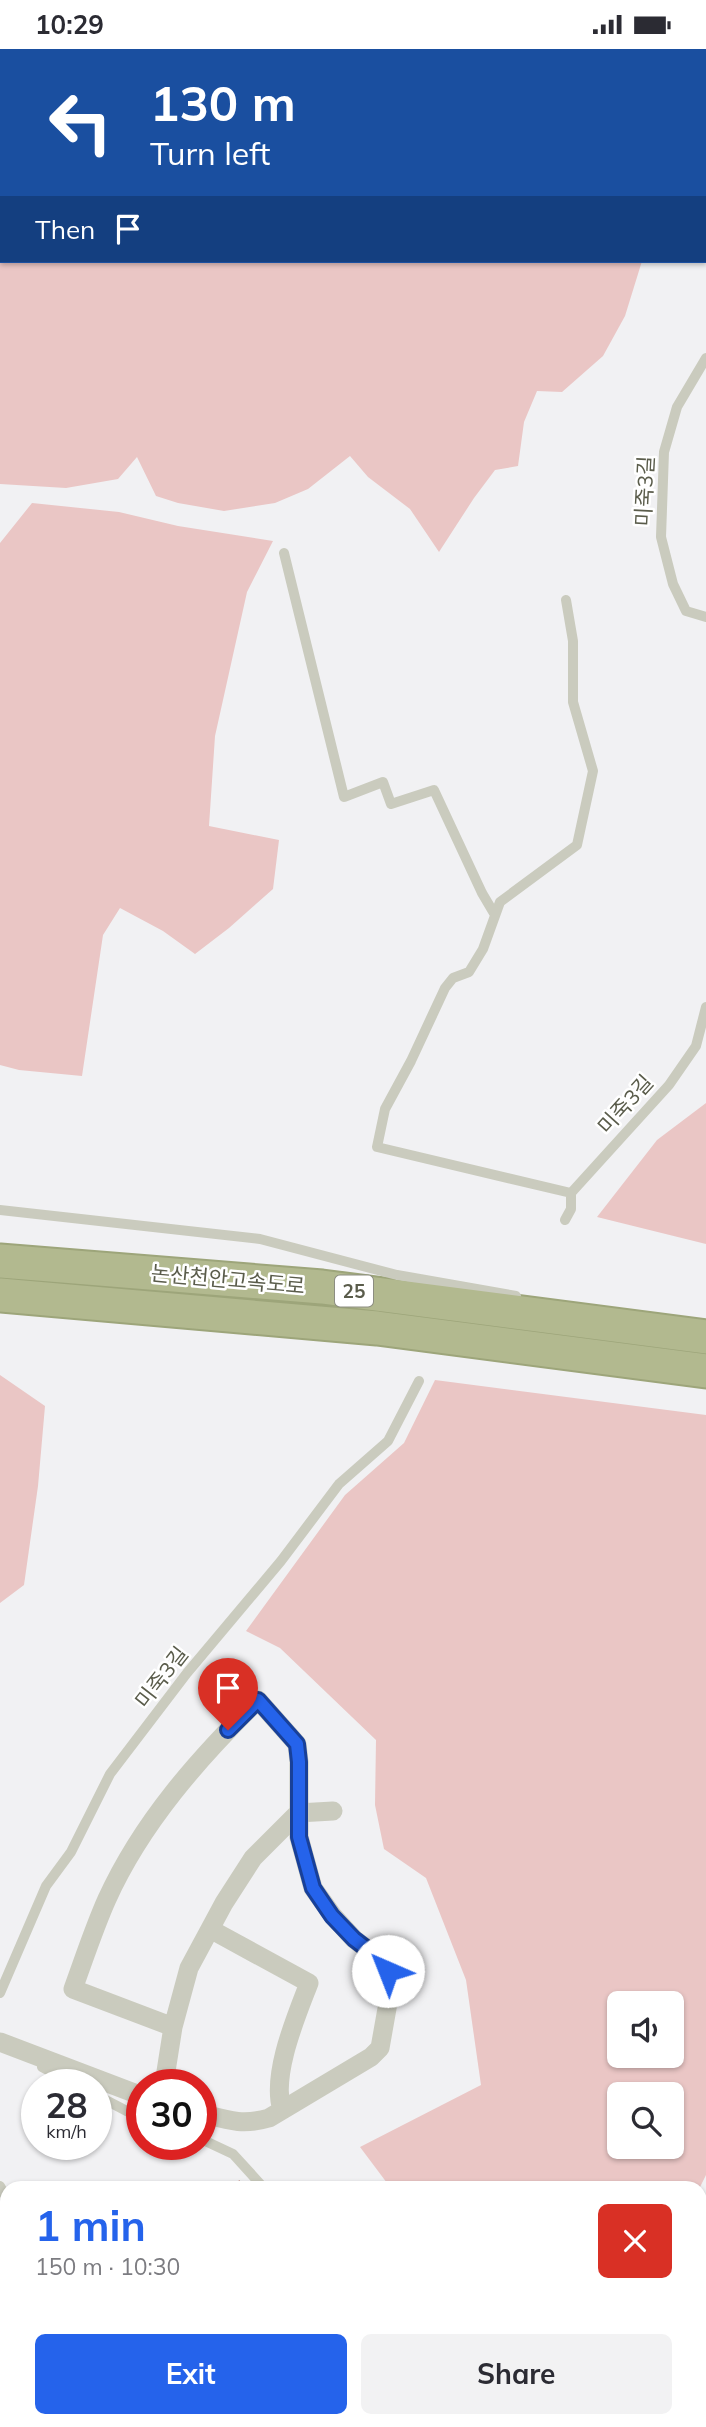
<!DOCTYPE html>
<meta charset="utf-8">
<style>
body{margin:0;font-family:Mulish,"Noto Sans KR",sans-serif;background:#f2f2f3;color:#2b2b33;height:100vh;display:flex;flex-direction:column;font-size:26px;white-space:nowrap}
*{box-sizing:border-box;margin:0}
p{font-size:23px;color:#7c7c81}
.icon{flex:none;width:38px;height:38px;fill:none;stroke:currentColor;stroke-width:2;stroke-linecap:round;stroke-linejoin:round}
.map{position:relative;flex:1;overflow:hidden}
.details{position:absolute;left:0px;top:2132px;width:707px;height:247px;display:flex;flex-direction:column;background:#fff;border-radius:21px 21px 0 0;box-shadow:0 2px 5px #0004}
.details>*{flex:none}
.top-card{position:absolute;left:0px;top:0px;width:707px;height:214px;box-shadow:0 2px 5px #0004;background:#1a4fa0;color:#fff;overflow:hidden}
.fabs{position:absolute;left:607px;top:1942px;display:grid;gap:14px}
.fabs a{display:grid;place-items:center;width:77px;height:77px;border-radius:10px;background:#fff;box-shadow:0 2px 5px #0004;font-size:35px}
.speed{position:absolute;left:21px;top:2020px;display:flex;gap:14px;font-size:35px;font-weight:700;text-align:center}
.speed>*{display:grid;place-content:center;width:91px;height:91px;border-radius:50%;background:#fff;box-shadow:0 2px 5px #0004;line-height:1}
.speed small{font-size:18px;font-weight:400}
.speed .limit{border:10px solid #d22;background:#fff;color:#111}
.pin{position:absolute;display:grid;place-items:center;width:60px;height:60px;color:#fff;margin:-72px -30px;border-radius:50% 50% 50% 0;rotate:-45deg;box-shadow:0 0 7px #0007}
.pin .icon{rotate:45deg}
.me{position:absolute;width:77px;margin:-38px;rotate:316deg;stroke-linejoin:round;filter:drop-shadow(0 0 5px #0008)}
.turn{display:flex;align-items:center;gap:24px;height:147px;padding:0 35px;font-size:32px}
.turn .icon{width:91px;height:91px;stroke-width:2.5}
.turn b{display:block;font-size:49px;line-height:60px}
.then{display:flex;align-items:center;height:66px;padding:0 35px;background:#0003;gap:14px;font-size:26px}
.round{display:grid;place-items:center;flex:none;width:74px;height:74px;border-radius:10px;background:#f2f2f3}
.head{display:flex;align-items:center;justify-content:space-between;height:119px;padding:0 35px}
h1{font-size:42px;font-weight:700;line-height:52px;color:#2563eb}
.primary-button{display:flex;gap:14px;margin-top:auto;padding:14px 35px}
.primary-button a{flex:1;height:80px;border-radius:10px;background:#2563eb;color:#fff;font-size:28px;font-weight:700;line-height:80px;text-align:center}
.primary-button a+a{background:#f2f2f3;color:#2b2b33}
.status{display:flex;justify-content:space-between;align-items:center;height:49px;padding:0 35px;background:#fff;direction:ltr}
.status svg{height:19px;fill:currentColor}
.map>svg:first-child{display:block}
.education{fill:#e2e3e4}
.green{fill:#eac6c5;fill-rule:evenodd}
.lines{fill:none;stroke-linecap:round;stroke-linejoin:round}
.stream{stroke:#e2d797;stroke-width:5}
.highway-casing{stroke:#9da57a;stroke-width:37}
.path{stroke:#c48b81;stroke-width:2.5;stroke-dasharray:5 3.5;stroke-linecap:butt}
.lane{stroke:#cacbbe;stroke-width:10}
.street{stroke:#cacbbe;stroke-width:19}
.highway{stroke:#b2b98f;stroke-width:33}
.route-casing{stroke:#184099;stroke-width:18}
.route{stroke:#2563eb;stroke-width:12}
.labels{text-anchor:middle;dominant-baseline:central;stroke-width:5;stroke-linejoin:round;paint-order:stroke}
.shield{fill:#fff;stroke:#8c8d81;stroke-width:2}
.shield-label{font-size:19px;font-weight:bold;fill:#5a5c4b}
.street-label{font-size:21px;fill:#5a5c4b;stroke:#fff}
</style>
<div class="status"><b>10:29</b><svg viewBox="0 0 49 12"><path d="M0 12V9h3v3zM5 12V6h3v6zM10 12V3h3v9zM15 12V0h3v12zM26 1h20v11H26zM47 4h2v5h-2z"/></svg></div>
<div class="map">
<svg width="706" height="2378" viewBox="0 0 706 2378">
<rect width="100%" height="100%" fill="#f1f1f3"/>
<path class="education" d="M706,2257V2378H574L571,2371H700V2259Z"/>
<path class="green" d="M0,0H498L500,2H2V212H642L625,267L603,307L562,343L537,342L524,373L518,417L495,421L474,449L439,503L410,460L368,428L350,407L308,440L275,454L224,462L178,454L156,447L137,408L118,430L66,439L0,435Z
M32,454L119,463L178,477L273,492L247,543L215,687L209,777L279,791L273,840L229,879L195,905L163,882L120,859L103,886L82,1027L19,1021L0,1016V494Z
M706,1054V1195L597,1168L657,1091Z
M0,1326L45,1357L38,1437L24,1536L0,1554Z
M435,1331L706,1366V2126L700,2138H390L360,2098L481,2036L466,1931L426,1829L384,1800L375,1756L376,1691L280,1599L246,1582L345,1446L404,1394ZM620,1955H672V2007H620ZM620,2046H672V2098H620Z"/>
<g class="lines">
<path class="stream" d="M365,2371L384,2378"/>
<g class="highway-casing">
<path id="highway" d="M0,1212L322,1238L706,1288
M0,1246L377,1279L706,1322"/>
</g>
<path class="path" d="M228,2138L241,2132"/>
<path class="lane" d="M706,309L677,358L664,403L661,488L673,535L686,562L706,568
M284,504L344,748L383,733L391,755L434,741L482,844L495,866
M566,551L573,592V653L593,722L577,796L500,853L483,900L469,923L453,929L445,939L411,1012L385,1060L377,1098L571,1144
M0,1161L260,1190L397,1226L516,1247
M565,1171L571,1160V1144L669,1036L696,997L706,958
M0,1944L46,1837L71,1803L110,1725L187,1624L281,1512L339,1435L388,1392L419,1332
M42,2018L75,2035
M96,2046L142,2070
M201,2090L233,2105L263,2138
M0,2137L7,2150
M700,2170L706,2161
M700,2250L706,2248
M296,2371L316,2378
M416,2371L437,2378
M535,2378L538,2371"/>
<path class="street" d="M210,1880L309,1934C296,1968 271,2026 282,2061
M173,1978L73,1940C84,1910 94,1879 107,1850C142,1773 199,1709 258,1651L297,1695L299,1713V1788L313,1839L333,1867L354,1890L380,1910L388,1922L391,1937L380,1999L371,2008L269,2069C242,2077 227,2071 201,2064
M0,1993L142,2047
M164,2035L173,1978L189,1919L224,1854L253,1809L298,1764L333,1762
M0,2297L7,2300
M163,2371L175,2378"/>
<use href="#highway" class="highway"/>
</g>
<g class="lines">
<g class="route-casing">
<path id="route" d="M228,1681L258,1651L297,1695L299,1713V1788L313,1839L332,1867L354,1890L380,1910L388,1922"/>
</g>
<use href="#route" class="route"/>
</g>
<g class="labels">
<rect class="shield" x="335" y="1226.5" width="38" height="31" rx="5"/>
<g class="shield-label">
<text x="354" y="1242">25</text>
</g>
<g class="street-label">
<text transform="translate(644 442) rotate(-87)">미죽3길</text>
<text transform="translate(625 1055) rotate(-48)">미죽3길</text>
<text transform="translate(228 1230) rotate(5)">논산천안고속도로</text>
<text transform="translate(161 1628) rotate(-52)">미죽3길</text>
</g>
</g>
</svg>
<div class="fabs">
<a><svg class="icon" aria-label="sound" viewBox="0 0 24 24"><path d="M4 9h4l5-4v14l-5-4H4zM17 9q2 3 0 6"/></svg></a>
<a><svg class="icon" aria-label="search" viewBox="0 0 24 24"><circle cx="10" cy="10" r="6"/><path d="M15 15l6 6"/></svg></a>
</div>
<div class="speed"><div>28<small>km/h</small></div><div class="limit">30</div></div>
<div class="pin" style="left:228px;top:1681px;background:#d93025"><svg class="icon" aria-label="arrive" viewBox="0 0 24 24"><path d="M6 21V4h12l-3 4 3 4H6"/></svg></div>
<svg class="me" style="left:388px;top:1922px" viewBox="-20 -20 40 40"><circle r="19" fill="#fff"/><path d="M0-13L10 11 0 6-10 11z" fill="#2563eb"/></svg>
<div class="top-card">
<div class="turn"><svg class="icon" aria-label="left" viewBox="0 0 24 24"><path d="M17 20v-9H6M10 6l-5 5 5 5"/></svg><div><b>130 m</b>Turn left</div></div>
<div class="then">Then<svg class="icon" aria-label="arrive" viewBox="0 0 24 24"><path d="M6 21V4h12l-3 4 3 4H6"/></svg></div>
</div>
<section class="details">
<div class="head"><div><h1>1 min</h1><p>150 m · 10:30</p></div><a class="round" style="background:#d93025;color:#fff"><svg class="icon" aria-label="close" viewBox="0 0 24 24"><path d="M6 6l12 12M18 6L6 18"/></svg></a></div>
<div class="primary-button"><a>Exit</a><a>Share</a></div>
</section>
</div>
